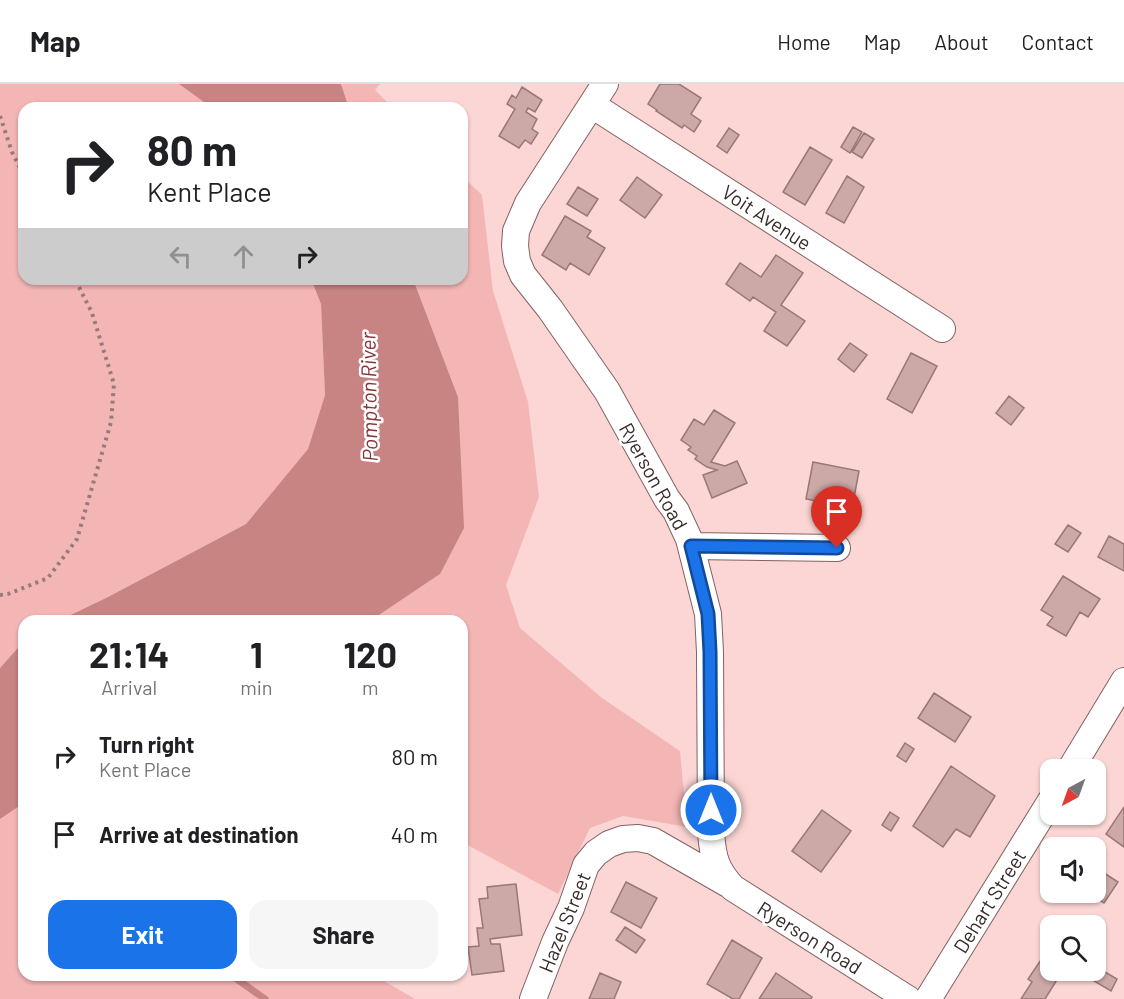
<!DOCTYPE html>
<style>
body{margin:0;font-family:Barlow,sans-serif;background:#f6f6f6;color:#202124;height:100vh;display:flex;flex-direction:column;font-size:22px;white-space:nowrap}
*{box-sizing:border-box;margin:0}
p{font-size:20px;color:#757577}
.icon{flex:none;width:33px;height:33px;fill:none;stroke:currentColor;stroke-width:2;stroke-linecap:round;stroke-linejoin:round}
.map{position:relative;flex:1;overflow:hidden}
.drawer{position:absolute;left:18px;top:531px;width:450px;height:366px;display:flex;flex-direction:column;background:#fff;border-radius:18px;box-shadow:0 2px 4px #0004}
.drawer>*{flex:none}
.top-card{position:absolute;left:18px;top:18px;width:450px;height:183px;border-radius:18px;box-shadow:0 2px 4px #0004;background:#fff;color:#202124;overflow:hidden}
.needle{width:39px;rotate:221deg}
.controls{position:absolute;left:1040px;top:675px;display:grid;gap:12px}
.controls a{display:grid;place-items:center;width:66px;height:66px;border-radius:12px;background:#fff;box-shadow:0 2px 4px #0004;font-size:30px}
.pin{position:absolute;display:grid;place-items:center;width:51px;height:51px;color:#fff;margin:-62px -26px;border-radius:50% 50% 50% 0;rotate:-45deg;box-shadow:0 0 6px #0007}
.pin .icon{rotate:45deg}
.me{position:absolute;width:66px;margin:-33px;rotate:0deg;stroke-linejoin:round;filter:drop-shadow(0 0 4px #0008)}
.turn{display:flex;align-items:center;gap:21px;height:126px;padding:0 30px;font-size:27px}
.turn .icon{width:78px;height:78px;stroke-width:2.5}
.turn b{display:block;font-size:42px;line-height:51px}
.lanes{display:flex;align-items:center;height:57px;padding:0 30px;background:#0003;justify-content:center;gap:30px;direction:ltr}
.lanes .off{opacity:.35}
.eta{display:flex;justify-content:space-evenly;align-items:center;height:102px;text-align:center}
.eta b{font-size:36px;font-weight:700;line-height:42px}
.cta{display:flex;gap:12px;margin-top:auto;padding:12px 30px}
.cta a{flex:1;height:69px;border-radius:18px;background:#1a73e8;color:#fff;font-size:24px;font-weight:700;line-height:69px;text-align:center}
.cta a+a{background:#f6f6f6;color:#202124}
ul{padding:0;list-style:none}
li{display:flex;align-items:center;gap:18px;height:78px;padding:0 30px}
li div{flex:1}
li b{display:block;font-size:22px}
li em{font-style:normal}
header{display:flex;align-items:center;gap:36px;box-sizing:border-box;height:84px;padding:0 30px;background:#fff;border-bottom:2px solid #e0e0e0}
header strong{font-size:28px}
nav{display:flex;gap:33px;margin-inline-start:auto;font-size:21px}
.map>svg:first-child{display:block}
.green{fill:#f3b6b5}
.water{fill:#c78483}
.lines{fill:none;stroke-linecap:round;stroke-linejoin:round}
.stream{stroke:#c78483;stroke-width:7}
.building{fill:#cca8a7;stroke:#997776;stroke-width:1.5}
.minor-casing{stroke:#836261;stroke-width:28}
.path{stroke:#957c7a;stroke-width:4;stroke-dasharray:3 4.5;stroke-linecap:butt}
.minor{stroke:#fff;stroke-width:26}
.route-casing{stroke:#114b97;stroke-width:15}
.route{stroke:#1a73e8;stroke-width:10}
.labels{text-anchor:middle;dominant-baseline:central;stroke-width:5;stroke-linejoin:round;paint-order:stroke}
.street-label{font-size:20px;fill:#382a29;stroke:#fff}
.water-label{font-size:21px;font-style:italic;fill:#873538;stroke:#fff}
</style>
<header>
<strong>Map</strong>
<nav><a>Home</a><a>Map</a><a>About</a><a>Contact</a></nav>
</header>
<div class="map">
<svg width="1124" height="915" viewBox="0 0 1124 915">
<rect width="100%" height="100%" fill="#fbd6d4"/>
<path class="green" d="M0,0H179L212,24H24V195H311L321,220L325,311L308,365L246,440L108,513L58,537H24V557L0,584Z
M341,0H380L375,6L393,24H349Z
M462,92L482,111L493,207L528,318L539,413L506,501L520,544L602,614L680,667L687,743L623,732L590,744L558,810L462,758V537H370L440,490L458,313L413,195H462Z
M24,719V891H374L415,915H0V735Z"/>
<path class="water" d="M179,0H341L349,24H212Z
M311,195H413L458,313L464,444L440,490L370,537H58L108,513L246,440L308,365L325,311L321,220Z
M24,557V719L0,735V584Z"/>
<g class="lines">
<path class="stream" d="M231,891L265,915"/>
</g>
<path class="building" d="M660,0H679L701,14L691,30L701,37L694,48L684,41L682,44L656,27L657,26L648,20Z
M522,3L542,16L535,28L528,24L526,28L537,35L532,45L538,49L531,60L525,56L519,64L499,52L515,25L507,20L512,11L516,14Z
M853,43L862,48L850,69L841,63Z
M729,44L739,51L727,69L717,62Z
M864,49L874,55L862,74L852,68Z
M810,63L832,76L805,121L783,108Z
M847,92L864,103L844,139L826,129Z
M637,93L662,111L645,134L620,116Z
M578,103L598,115L587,132L567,120Z
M565,132L591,147L587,153L605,164L589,191L570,179L566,186L542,171Z
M776,171L803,189L781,221L805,237L787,262L764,247L776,228L753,213L750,217L726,200L740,179L761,193Z
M850,259L867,271L854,288L838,275Z
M911,269L937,282L912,329L887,315Z
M1009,312L1024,324L1011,341L996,329Z
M714,326L735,339L711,378L725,382L737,377L747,399L712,414L703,391L717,386L707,383L695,375L697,372L688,366L691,363L681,356L694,335L704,341Z
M813,378L859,387L852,424L806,415Z
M1068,441L1081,449L1068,468L1055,460Z
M1109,452L1124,460V487L1098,473Z
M1063,492L1100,515L1088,533L1080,528L1066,552L1047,541L1053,533L1041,526Z
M934,609L971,633L955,658L918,634Z
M905,659L914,665L906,678L897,672Z
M951,682L995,712L970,753L956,745L943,763L913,742Z
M1124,723V763L1106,750Z
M822,726L851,747L821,788L792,767Z
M890,728L899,734L891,747L882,741Z
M1095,783L1118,798L1104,819L1088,808H1095Z
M626,798L657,814L641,844L611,828Z
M516,800L522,851L490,855L491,860H500L504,887L472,891L468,863L479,862L477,844H483L479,815L488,814L487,803Z
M625,843L645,856L636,869L616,856Z
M732,856L762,874L739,915H733L707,900Z
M1045,870L1050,873V886H1063L1045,915H1021L1032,898L1028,895Z
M1100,885L1117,895L1111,907L1094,897Z
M600,889L621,898L614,915H589Z
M776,889L812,913L811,915H759Z"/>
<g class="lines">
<g class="minor-casing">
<path id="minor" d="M605,0L528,119L516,147L515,162L517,177L523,191L550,225L607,307L667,415L676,427L689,455L708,530L710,568L711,749C713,774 716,786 733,804L908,915
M592,21L942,245
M691,462L837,464
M1070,686L1124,597
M533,915L555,858L571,824L586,781L596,769L609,760L623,755L638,754L653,757L728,800
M928,915L1050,718"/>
</g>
<path class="path" d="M0,32L12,68L24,92
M0,511L8,510L48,494L77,455L111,338L114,300L92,229L75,195"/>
<use href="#minor" class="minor"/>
</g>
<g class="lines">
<g class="route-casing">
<path id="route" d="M711,726L710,568L708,530L691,462L837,464"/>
</g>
<use href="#route" class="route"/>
</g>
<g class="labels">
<g class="street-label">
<text transform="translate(767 133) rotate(33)">Voit Avenue</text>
<text transform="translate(654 392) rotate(61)">Ryerson Road</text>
<text transform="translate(989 817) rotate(-58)">Dehart Street</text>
<text transform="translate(564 838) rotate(-68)">Hazel Street</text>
<text transform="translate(810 853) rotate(32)">Ryerson Road</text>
</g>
<g class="water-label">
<text transform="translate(368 313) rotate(-91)">Pompton River</text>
</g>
</g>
</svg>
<div class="controls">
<a><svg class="needle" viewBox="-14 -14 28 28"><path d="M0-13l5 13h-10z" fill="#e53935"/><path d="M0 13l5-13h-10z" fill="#757577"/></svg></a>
<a><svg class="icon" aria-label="sound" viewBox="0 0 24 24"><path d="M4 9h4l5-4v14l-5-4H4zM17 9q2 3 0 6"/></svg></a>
<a><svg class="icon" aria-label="search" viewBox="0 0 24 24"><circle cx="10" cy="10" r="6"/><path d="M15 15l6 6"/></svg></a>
</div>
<div class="pin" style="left:837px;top:464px;background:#d93025"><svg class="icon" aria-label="arrive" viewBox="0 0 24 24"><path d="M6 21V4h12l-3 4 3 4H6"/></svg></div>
<svg class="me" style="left:711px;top:726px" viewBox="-20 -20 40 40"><circle r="17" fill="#1a73e8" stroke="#fff" stroke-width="3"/><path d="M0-11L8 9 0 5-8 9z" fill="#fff"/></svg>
<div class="top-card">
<div class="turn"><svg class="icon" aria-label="right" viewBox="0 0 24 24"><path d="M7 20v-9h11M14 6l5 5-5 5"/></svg><div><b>80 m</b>Kent Place</div></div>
<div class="lanes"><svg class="icon off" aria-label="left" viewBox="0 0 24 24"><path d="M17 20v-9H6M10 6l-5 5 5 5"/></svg><svg class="icon off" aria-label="ahead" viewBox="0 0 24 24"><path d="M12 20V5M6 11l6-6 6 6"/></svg><svg class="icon" aria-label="right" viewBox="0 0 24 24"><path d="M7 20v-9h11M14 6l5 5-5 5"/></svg></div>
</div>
<section class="drawer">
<div class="eta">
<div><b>21:14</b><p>Arrival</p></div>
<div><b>1</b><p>min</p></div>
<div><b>120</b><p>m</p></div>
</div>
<ul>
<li><svg class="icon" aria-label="right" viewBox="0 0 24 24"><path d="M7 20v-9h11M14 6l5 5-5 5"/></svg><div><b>Turn right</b><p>Kent Place</p></div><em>80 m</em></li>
<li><svg class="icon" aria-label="arrive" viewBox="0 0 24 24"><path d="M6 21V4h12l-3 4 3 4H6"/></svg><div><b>Arrive at destination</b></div><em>40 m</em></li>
</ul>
<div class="cta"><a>Exit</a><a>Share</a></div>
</section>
</div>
